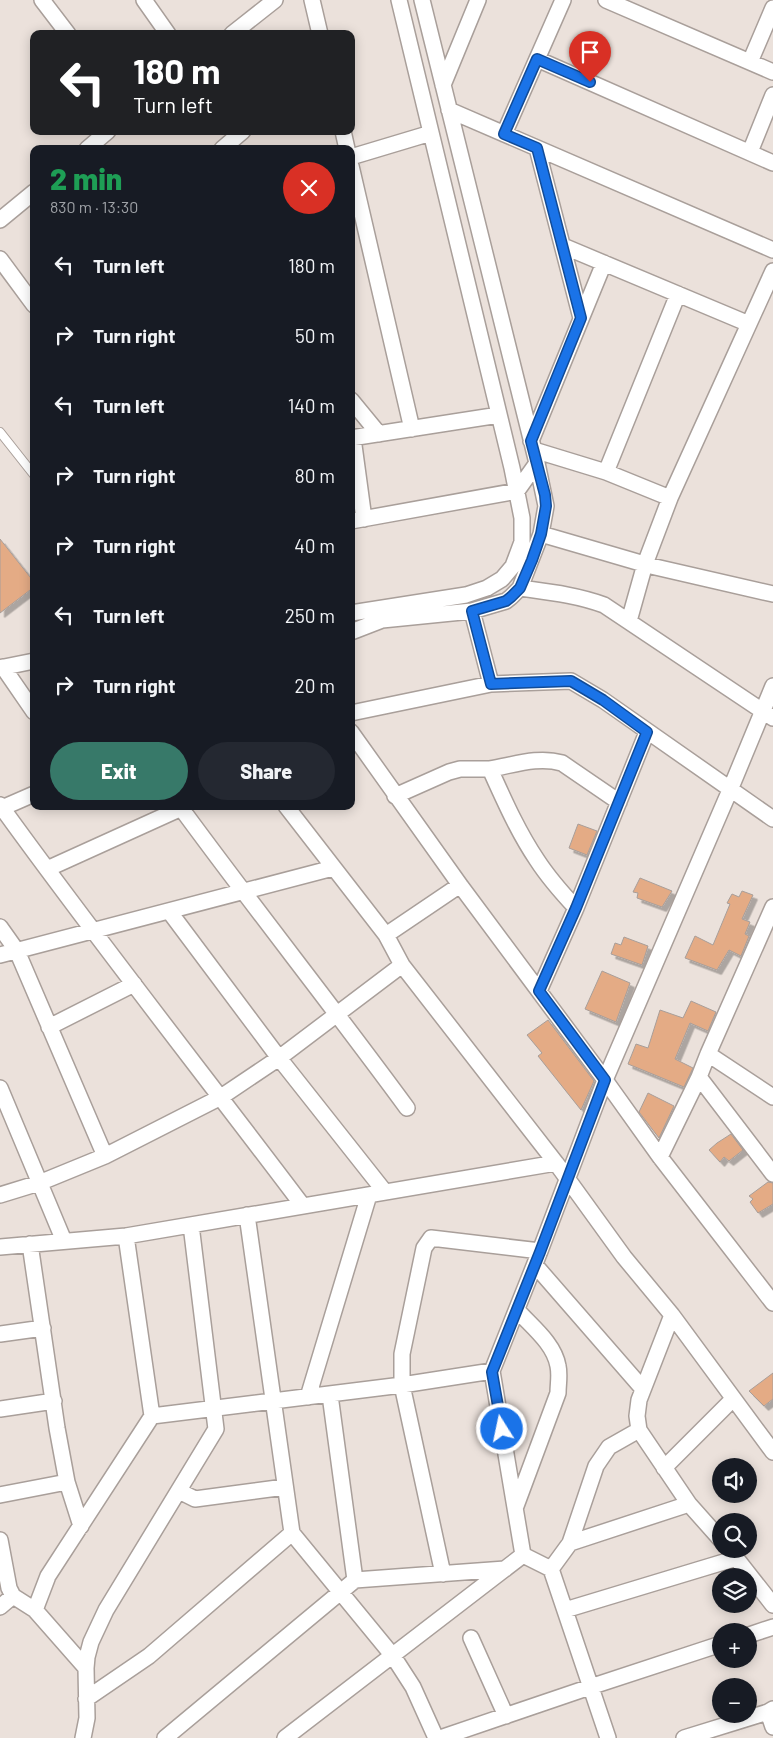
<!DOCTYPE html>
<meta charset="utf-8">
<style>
body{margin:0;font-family:Barlow,sans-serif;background:#242831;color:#f1f3f6;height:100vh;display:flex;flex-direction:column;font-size:19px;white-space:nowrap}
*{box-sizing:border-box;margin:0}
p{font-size:16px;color:#9ea1a6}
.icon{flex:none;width:28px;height:28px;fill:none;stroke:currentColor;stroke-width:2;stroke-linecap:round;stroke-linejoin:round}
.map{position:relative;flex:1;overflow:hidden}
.details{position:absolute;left:30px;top:145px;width:325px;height:665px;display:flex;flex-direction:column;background:#171b24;border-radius:10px;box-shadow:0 2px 12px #0003}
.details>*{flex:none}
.guide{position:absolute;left:30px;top:30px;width:325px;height:105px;border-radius:10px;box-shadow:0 2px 12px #0003;background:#202124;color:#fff;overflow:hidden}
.fabs{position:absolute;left:712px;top:1458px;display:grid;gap:10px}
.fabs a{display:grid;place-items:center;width:45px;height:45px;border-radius:50%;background:#171b24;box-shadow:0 2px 12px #0003;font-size:25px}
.pin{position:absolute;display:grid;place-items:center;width:42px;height:42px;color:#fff;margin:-51px -21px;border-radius:50% 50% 50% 0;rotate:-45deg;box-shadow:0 0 5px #0007}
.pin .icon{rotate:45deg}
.me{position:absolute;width:55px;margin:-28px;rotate:350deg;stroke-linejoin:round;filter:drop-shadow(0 0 4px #0008)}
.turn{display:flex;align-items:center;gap:18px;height:105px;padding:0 20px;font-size:22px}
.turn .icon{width:65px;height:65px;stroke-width:2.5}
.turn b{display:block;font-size:35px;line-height:42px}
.round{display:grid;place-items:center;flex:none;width:52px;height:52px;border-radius:26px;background:#242831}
.overview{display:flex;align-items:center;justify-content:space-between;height:85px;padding:0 20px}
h1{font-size:30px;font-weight:800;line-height:38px;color:#1e9e55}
.action{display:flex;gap:10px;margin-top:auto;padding:10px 20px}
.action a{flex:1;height:58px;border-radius:30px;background:#377969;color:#fff;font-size:20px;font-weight:800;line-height:58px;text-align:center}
.action a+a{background:#242831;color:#f1f3f6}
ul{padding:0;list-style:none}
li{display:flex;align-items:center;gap:15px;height:70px;padding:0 20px}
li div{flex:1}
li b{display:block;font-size:19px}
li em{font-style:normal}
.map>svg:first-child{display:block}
.building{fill:#e4ab85;stroke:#a89e99;filter:url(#shadow)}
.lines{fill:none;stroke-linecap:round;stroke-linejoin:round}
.lane-casing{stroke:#a99f9a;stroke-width:10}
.street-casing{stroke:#a99f9a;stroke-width:18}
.lane{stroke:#fff;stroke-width:8}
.street{stroke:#fff;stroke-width:15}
.route-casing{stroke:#114b97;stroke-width:12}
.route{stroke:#1a73e8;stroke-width:9}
</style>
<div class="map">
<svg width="773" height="1738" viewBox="0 0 773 1738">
<defs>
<filter id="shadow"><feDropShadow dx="4.5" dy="4.5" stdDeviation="0" flood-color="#0004"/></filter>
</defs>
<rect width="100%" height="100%" fill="#ebe1db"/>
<path class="building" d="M0,539L34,582V587L0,613Z
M578,824L597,831L587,855L569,848Z
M640,878L672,891L662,907L637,898L638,893L633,892Z
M742,891L753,895L742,919L750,922L745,934L749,936L741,956L729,950L717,970L685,958L695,936L713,945L730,904L727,903L732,894L739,897Z
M624,937L648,946L642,965L611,954L615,943L621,945Z
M602,971L630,983L616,1022L585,1009Z
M691,1001L716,1012L708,1031L690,1023L675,1059L693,1068L684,1087L628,1064L636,1044L648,1048L660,1010L683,1018Z
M548,1020L594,1081L581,1110L538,1056L542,1053L527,1035Z
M648,1093L674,1106L659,1138L639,1112Z
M731,1134L743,1150L729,1161L724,1157L720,1162L709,1150L717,1143Z
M768,1182L773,1183V1204L758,1213L750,1202L753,1199L749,1196Z
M773,1373V1399L764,1406L749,1391Z"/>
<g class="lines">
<g class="lane-casing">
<path id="lane" d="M0,432L34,475"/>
</g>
<g class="street-casing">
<path id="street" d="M42,0L68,34
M144,0L168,34
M312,0L320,34
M606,0L773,72
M232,34L275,0
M537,59L773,163
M750,62L773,8
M443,85L478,0
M449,110L773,250
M343,131L347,149
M504,134L563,0
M537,148L581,318
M87,149L108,131
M222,149L243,131
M750,152L773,95
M351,157L431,133
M351,166L412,429
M0,220L34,192
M563,246L749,324
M0,259L34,305
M351,400L379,434
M351,438L499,415
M353,438L364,519
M531,441L604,263
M534,450L606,472L670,498
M606,472L678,294
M351,521L517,491L537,463
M541,534L651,566L773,594
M520,588C549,592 577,595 604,605L773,718
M472,611L491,684L571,681L603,700L773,819
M351,613L466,595L487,588L502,579L513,566L522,542V518L512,468L399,0
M629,621L645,564L670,498L773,271
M351,632L382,620L472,611L506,601L511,597L520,588L541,534L546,506L537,463L422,0
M3,667L34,712
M0,668L34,661
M351,713L491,684
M351,732L460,885L605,1080L660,1157L773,1303
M490,769C514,765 538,756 562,763L619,802
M395,796L449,772L460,769H490C504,800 518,832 537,860C548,877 562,893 576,908
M0,805C98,941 202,1072 303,1206
M286,806L386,935L402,965L556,1163L624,1257L672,1315L773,1452
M2,808L34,794
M181,808C255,909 333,1007 407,1108
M47,869L186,806
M169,911L279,1058L385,1192
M0,927L17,951L105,1156
M386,935L460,885
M0,955L333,868
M539,991L576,908L647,732
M49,1027L134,984
M708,1054L773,1097
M699,1077L773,1174
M0,1088L64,1241
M660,1157L699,1077L708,1054L773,907
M0,1195L39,1183L105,1156L221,1097L279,1058L402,965
M247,1215L292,1533L393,1656L413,1687L436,1738
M0,1247L126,1236L556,1163
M535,1265L643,1389
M672,1315L639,1400L637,1416L639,1430L689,1504L721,1540
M0,1334L43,1328
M330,1395L355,1580
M308,1397L369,1195
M0,1409L54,1401
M152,1416L402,1385L492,1371
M664,1468L733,1399
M67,1482L81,1526
M179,1491L195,1499L285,1487
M0,1495L67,1482L57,1428L30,1244
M516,1506L558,1393C558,1384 560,1375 558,1366C554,1343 531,1326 517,1310
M0,1540L9,1588L13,1596L35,1610
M570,1543L689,1504
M729,1549L773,1605
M523,1555L492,1371L540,1251L605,1080L730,790L773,686
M523,1555L551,1569L608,1738
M551,1569L570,1543L596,1466L609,1447L639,1430
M443,1574L402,1385V1354L424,1248L431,1238L540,1251
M0,1607L13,1596
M565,1610L737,1558
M749,1635L773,1627
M471,1638L506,1716
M86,1668L35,1610L48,1576L152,1416L126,1236
M86,1699L149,1656L292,1533
M773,1709L768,1712L773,1727
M83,1738L87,1718L86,1668L87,1657L91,1642L106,1610L216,1429L191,1225
M165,1738L355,1580L505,1569
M285,1738L523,1555
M440,1738L590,1687L721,1644
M684,1738L768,1712"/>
</g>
<use href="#lane" class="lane"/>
<use href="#street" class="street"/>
</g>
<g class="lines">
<g class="route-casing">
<path id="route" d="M502,1429L492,1372L540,1252L605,1080L539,991L576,908L647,732L603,700L571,681L491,684L472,611L506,601L511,597L520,588L532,560L541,534L546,506L545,495L531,441L581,318L537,148L504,134L537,59L590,82"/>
</g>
<use href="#route" class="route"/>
</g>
</svg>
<div class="fabs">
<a><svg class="icon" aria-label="sound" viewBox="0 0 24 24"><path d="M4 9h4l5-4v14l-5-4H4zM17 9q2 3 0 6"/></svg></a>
<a><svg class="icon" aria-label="search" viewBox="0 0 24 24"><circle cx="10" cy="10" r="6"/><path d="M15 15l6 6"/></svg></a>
<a><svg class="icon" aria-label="layers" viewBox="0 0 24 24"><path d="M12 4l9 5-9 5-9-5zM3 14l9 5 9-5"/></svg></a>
<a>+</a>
<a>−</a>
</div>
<div class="pin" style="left:590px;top:82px;background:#d93025"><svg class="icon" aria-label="arrive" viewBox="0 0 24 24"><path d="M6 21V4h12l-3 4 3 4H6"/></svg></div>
<svg class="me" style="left:502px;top:1429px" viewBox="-20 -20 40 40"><circle r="17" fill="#1a73e8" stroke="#fff" stroke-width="3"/><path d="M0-11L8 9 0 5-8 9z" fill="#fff"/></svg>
<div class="guide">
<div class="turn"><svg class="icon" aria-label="left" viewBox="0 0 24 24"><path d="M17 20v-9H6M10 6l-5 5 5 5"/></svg><div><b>180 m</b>Turn left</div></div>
</div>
<section class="details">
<div class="overview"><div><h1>2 min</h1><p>830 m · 13:30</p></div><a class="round" style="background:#d93025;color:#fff"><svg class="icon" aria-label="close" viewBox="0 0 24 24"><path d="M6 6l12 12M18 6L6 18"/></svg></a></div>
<ul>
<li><svg class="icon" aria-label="left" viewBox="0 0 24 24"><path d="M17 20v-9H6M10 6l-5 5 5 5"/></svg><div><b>Turn left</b></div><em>180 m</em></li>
<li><svg class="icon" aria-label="right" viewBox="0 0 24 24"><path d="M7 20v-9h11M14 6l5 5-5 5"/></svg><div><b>Turn right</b></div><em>50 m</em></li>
<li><svg class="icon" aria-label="left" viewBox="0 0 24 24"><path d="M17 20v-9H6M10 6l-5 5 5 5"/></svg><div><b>Turn left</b></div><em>140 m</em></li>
<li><svg class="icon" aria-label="right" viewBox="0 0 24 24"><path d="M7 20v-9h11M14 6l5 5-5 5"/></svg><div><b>Turn right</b></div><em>80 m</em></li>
<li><svg class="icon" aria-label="right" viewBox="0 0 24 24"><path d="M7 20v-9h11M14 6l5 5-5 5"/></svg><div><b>Turn right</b></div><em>40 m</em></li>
<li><svg class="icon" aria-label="left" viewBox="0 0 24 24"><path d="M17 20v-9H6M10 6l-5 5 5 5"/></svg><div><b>Turn left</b></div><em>250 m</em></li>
<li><svg class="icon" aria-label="right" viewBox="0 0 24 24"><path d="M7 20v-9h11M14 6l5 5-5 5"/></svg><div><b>Turn right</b></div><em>20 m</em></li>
</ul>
<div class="action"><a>Exit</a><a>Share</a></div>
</section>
</div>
